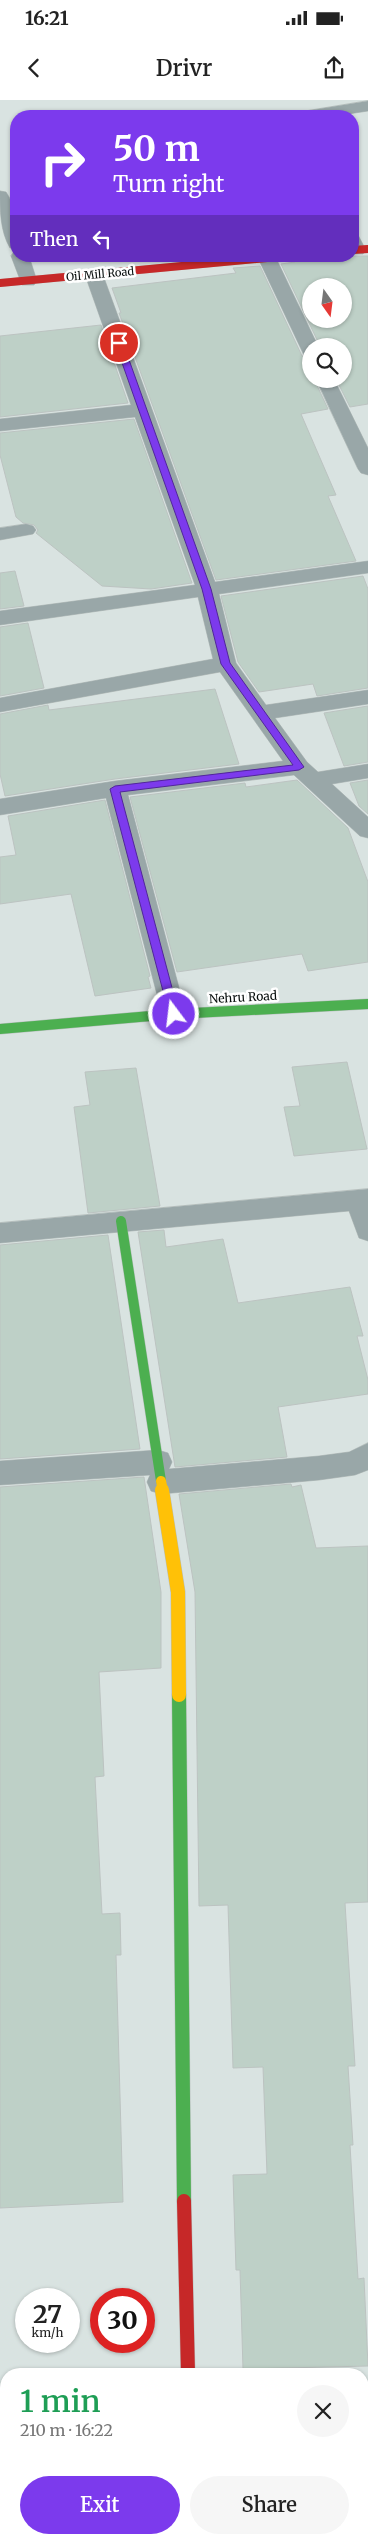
<!DOCTYPE html>
<meta charset="utf-8">
<style>
body{margin:0;font-family:Merriweather,serif;background:#f6f6f6;color:#222;height:100vh;display:flex;flex-direction:column;font-size:19px;white-space:nowrap}
*{box-sizing:border-box;margin:0}
p{font-size:16px;color:#767676}
.icon{flex:none;width:28px;height:28px;fill:none;stroke:currentColor;stroke-width:2;stroke-linecap:round;stroke-linejoin:round}
.map{position:relative;flex:1;overflow:hidden}
.sheet{position:absolute;left:0px;top:2268px;width:369px;height:176px;display:flex;flex-direction:column;background:#fff;border-radius:20px 20px 0 0;box-shadow:0 1px 4px #0004}
.sheet>*{flex:none}
.banner{position:absolute;left:10px;top:10px;width:349px;height:152px;border-radius:20px;box-shadow:0 1px 4px #0004;background:#7c3aed;color:#fff;overflow:hidden}
.needle{width:32px;rotate:166deg}
.buttons{position:absolute;left:302px;top:178px;display:grid;gap:10px}
.buttons a{display:grid;place-items:center;width:50px;height:50px;border-radius:50%;background:#fff;box-shadow:0 1px 4px #0004;font-size:25px}
.speed{position:absolute;left:15px;top:2188px;display:flex;gap:10px;font-size:25px;font-weight:700;text-align:center}
.speed>*{display:grid;place-content:center;width:65px;height:65px;border-radius:50%;background:#fff;box-shadow:0 1px 4px #0004;line-height:1}
.speed small{font-size:12px;font-weight:400}
.speed .limit{border:8px solid #d22;background:#fff;color:#111}
.pin{position:absolute;display:grid;place-items:center;width:42px;height:42px;color:#fff;margin:-21px;border:2px solid #fff;border-radius:50%;box-shadow:0 1px 5px #0007}
.me{position:absolute;width:55px;margin:-28px;rotate:345deg;stroke-linejoin:round;filter:drop-shadow(0 0 4px #0008)}
.turn{display:flex;align-items:center;gap:18px;height:105px;padding:0 20px;font-size:22px}
.turn .icon{width:65px;height:65px;stroke-width:2.5}
.turn b{display:block;font-size:35px;line-height:42px}
.then{display:flex;align-items:center;height:48px;padding:0 20px;background:#0003;gap:10px;font-size:19px}
.round{display:grid;place-items:center;flex:none;width:52px;height:52px;border-radius:26px;background:#f6f6f6}
.summary{display:flex;align-items:center;justify-content:space-between;height:85px;padding:0 20px}
h1{font-size:30px;font-weight:600;line-height:38px;color:#1e9e55}
.cta{display:flex;gap:10px;margin-top:auto;padding:10px 20px}
.cta a{flex:1;height:58px;border-radius:30px;background:#7c3aed;color:#fff;font-size:20px;font-weight:600;line-height:58px;text-align:center}
.cta a+a{background:#f6f6f6;color:#222}
.status{display:flex;justify-content:space-between;align-items:center;height:35px;padding:0 25px;background:#fff;direction:ltr}
.status svg{height:14px;fill:currentColor}
header{display:flex;justify-content:space-between;align-items:center;height:65px;padding:0 20px;background:#fff;font-size:22px;font-weight:600}
.map>svg:first-child{display:block}
.building{fill:#bed0c7;stroke:#bcc3c1;fill-rule:evenodd}
.lines{fill:none;stroke-linecap:round;stroke-linejoin:round}
.street-casing{stroke:#b8c0be;stroke-width:1}
.fast-far1-casing{stroke:#b8c0be;stroke-width:11}
.fast-casing{stroke:#b8c0be;stroke-width:15}
.slow-far1-casing{stroke:#b8c0be;stroke-width:11}
.slow-casing{stroke:#b8c0be;stroke-width:15}
.jam-far1-casing{stroke:#b8c0be;stroke-width:8}
.jam-casing{stroke:#b8c0be;stroke-width:15}
.street{fill:#99a7a8;fill-rule:evenodd}
.fast-far1{stroke:#4caf50;stroke-width:10}
.fast{stroke:#4caf50;stroke-width:14}
.slow-far1{stroke:#ffc107;stroke-width:10}
.slow{stroke:#ffc107;stroke-width:14}
.jam-far1{stroke:#c62828;stroke-width:8}
.jam{stroke:#c62828;stroke-width:14}
.route{fill:#7c3aed;stroke:#51269a}
.labels{text-anchor:middle;dominant-baseline:central;stroke-width:5;stroke-linejoin:round;paint-order:stroke}
.far-street-label{font-size:11px;fill:#070d0c;stroke:#fff}
.street-label{font-size:12px;fill:#070d0c;stroke:#fff}
</style>
<div class="status"><b>16:21</b><svg viewBox="0 0 49 12"><path d="M0 12V9h3v3zM5 12V6h3v6zM10 12V3h3v9zM15 12V0h3v12zM26 1h20v11H26zM47 4h2v5h-2z"/></svg></div>
<header><svg class="icon" aria-label="back" viewBox="0 0 24 24"><path d="M15 5l-7 7 7 7"/></svg>Drivr<svg class="icon" aria-label="share" viewBox="0 0 24 24"><path d="M12 15V3M7 8l5-5 5 5M5 13v7h14v-7"/></svg></header>
<div class="map">
<svg width="368" height="2443" viewBox="0 0 368 2443">
<rect width="100%" height="100%" fill="#d9e3e1"/>
<path class="building" d="M300,156H368V304L350,307L336,279H344V246H320L281,164L295,162ZM311,186H344V219H311Z
M260,166L302,256L311,259V279H314L328,309L301,314L336,395L328,396L356,461L216,480L119,213H121L112,188L236,173L233,168Z
M101,225L128,303L0,317V236Z
M134,319L192,483L151,489L102,486L36,433L38,430L34,425L23,423L16,417L0,355V333Z
M15,471L24,506L0,509V473Z
M363,476L368,489V588L317,596L313,584L259,592L238,562L221,496Z
M28,523L44,588L0,596V527Z
M215,589L239,664L115,679L5,696L0,674V614L48,605L49,610Z
M368,606V662L344,666L324,613Z
M297,680L348,728L368,782V862L308,871L302,854L177,872L130,697L245,683L246,687Z
M368,680V714L359,706L350,683Z
M105,700L150,876L148,877L151,888L95,896L71,794L0,804V757L16,755L8,716Z
M347,962L367,1049L294,1056L284,1007L300,1006L292,967Z
M136,968L160,1106L88,1113L74,1007L90,1005L85,972Z
M164,1130L166,1147L223,1139L238,1203L350,1187L363,1236H357L368,1280V1294L278,1307L287,1357L175,1367L138,1132Z
M108,1135L140,1349L0,1359V1145Z
M144,1377L161,1492V1568L99,1572L104,1676L95,1677L102,1814L120,1813L121,1855H116L123,2102L0,2108V1387Z
M291,1384L292,1387L301,1385L316,1448L368,1446V1802L345,1803L355,1966H348L353,2045H350L358,2179L364,2178L368,2266L243,2269L240,2170H236L233,2075L267,2074L263,1967L233,1968L228,1805L199,1806L195,1492L179,1394Z"/>
<g class="lines">
<g class="street-casing">
<path id="street" d="M368,1V11L335,16H298L306,11Z
M0,91L6,92C18,109 16,130 16,149L10,148C0,131 0,110 0,91Z
M352,134L358,135L366,150L363,154H352Z
M14,152H16V156H29L37,181L34,185H22L11,156Z
M259,156L276,158L318,246H311V257L304,255L302,251L258,158Z
M94,170L100,171L103,175L215,482L368,461V473L219,494L236,563L266,605L368,590V604L275,618L307,662L318,672L368,664V678L332,684L368,717V738L360,736L294,675L128,695L186,914L183,920L174,923L165,920L162,914L106,698L0,715V699L115,681L283,661L220,572L0,612V598L213,559L198,497L0,525V511L195,485L135,317L0,331V319L131,305L85,175L88,171Z
M316,279H334L368,348V375L361,373L358,369Z
M26,424L33,426L36,430L33,434L0,440V428Z
M368,1089V1141L359,1138L349,1111L0,1143V1123Z
M368,1343V1370L355,1375L319,1380L161,1394L151,1391L147,1382L150,1375L0,1385V1361L158,1350L168,1353L172,1362L169,1369L319,1356L349,1352Z
M172,2438H210V2443H172Z"/>
</g>
<g class="fast-far1-casing">
<path id="fast-far1" d="M0,929L174,914L368,904
M121,1121L161,1381"/>
</g>
<g class="fast-casing">
<path id="fast" d="M179,1595L184,2101"/>
</g>
<g class="slow-far1-casing">
<path id="slow-far1" d="M161,1381L163,1391"/>
</g>
<g class="slow-casing">
<path id="slow" d="M162,1390L178,1492L179,1595"/>
</g>
<g class="jam-far1-casing">
<path id="jam-far1" d="M352,150L368,149
M0,183L289,156"/>
</g>
<g class="jam-casing">
<path id="jam" d="M184,2101L188,2274"/>
</g>
<use href="#street" class="street"/>
<use href="#fast-far1" class="fast-far1"/>
<use href="#fast" class="fast"/>
<use href="#slow-far1" class="slow-far1"/>
<use href="#slow" class="slow"/>
<use href="#jam-far1" class="jam-far1"/>
<use href="#jam" class="jam"/>
</g>
<path class="route" d="M119,240L123,243L211,489L230,563L304,667L299,670L120,692L179,914L174,918L169,914L110,689L115,686L293,665L221,564L202,489L115,243Z"/>
<g class="labels">
<g class="far-street-label">
<text transform="translate(100 174) rotate(-5)">Oil Mill Road</text>
</g>
<g class="street-label">
<text transform="translate(243 897) rotate(-3)">Nehru Road</text>
</g>
</g>
</svg>
<div class="buttons">
<a><svg class="needle" viewBox="-14 -14 28 28"><path d="M0-13l5 13h-10z" fill="#e53935"/><path d="M0 13l5-13h-10z" fill="#767676"/></svg></a>
<a><svg class="icon" aria-label="search" viewBox="0 0 24 24"><circle cx="10" cy="10" r="6"/><path d="M15 15l6 6"/></svg></a>
</div>
<div class="speed"><div>27<small>km/h</small></div><div class="limit">30</div></div>
<div class="pin" style="left:119px;top:243px;background:#d93025"><svg class="icon" aria-label="arrive" viewBox="0 0 24 24"><path d="M6 21V4h12l-3 4 3 4H6"/></svg></div>
<svg class="me" style="left:174px;top:914px" viewBox="-20 -20 40 40"><circle r="17" fill="#7c3aed" stroke="#fff" stroke-width="3"/><path d="M0-11L8 9 0 5-8 9z" fill="#fff"/></svg>
<div class="banner">
<div class="turn"><svg class="icon" aria-label="right" viewBox="0 0 24 24"><path d="M7 20v-9h11M14 6l5 5-5 5"/></svg><div><b>50 m</b>Turn right</div></div>
<div class="then">Then<svg class="icon" aria-label="left" viewBox="0 0 24 24"><path d="M17 20v-9H6M10 6l-5 5 5 5"/></svg></div>
</div>
<section class="sheet">
<div class="summary"><div><h1>1 min</h1><p>210 m · 16:22</p></div><a class="round"><svg class="icon" aria-label="close" viewBox="0 0 24 24"><path d="M6 6l12 12M18 6L6 18"/></svg></a></div>
<div class="cta"><a>Exit</a><a>Share</a></div>
</section>
</div>
